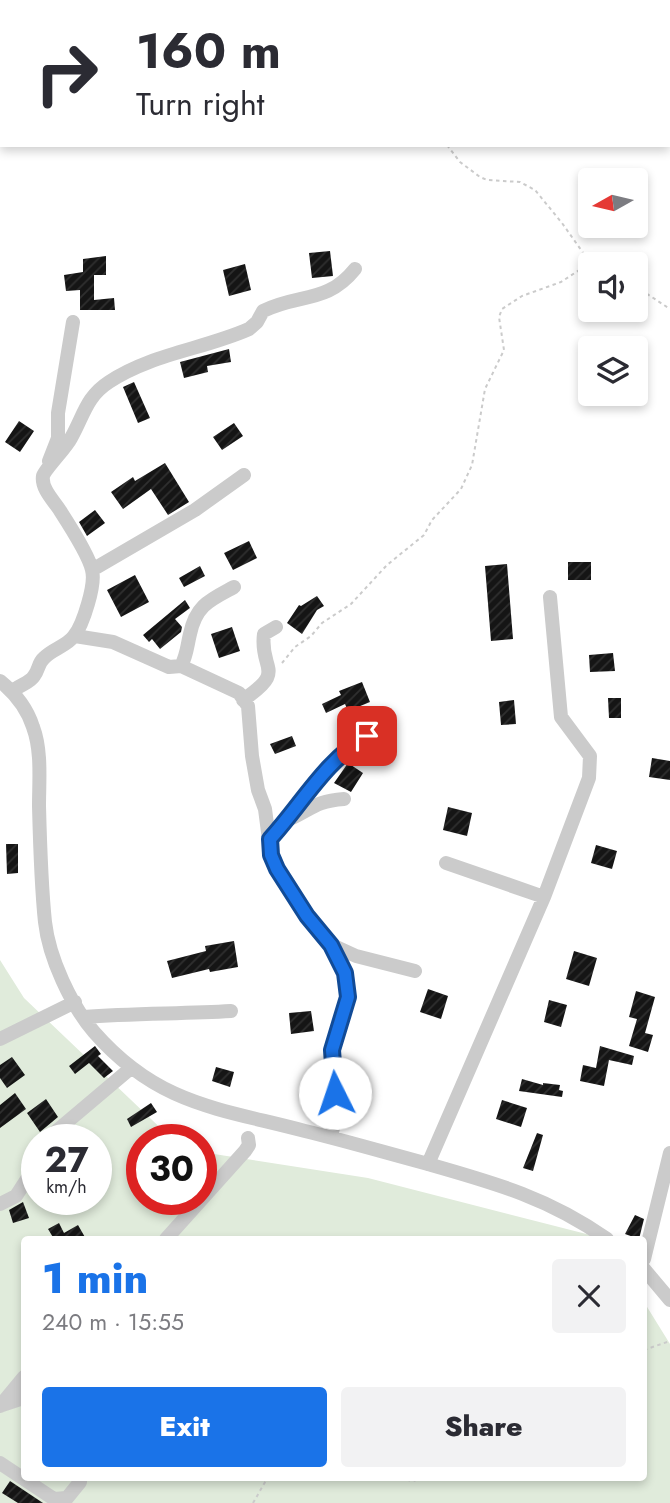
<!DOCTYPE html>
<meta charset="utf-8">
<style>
body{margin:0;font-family:Jost,sans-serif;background:#f2f2f3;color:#2b2b33;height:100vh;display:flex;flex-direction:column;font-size:26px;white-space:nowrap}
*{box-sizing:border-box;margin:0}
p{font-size:23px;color:#7c7c81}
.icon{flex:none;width:38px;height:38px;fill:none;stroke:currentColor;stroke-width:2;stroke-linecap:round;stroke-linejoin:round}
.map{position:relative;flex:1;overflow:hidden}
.drawer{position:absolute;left:21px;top:1236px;width:626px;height:245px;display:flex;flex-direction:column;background:#fff;border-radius:7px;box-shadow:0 4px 10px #0003}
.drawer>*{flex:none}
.top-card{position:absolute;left:0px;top:0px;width:670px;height:147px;box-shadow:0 4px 10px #0003;background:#fff;color:#2b2b33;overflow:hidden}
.needle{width:46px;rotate:262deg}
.controls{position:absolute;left:578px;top:168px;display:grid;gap:14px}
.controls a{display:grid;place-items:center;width:70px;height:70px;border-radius:7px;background:#fff;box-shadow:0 4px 10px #0003;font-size:35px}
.speed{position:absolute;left:21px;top:1124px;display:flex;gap:14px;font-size:35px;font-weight:700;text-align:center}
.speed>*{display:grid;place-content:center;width:91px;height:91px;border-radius:50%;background:#fff;box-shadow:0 4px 10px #0003;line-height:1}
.speed small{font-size:18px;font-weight:400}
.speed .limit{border:10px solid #d22;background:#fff;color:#111}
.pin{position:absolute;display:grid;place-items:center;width:60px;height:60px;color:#fff;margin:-30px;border-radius:14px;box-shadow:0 4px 10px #0006}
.me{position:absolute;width:77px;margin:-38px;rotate:356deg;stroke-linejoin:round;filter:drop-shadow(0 0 5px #0008)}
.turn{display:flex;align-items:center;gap:24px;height:147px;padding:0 21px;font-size:32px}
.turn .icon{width:91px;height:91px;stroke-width:2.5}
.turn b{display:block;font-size:49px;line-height:60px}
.round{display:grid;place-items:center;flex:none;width:74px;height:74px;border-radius:7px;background:#f2f2f3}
.summary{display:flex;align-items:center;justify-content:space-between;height:119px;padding:0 21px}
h1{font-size:42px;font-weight:800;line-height:52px;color:#1a73e8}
.cta{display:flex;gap:14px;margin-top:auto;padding:14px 21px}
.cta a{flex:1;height:80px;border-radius:7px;background:#1a73e8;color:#fff;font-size:28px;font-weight:800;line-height:80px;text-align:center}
.cta a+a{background:#f2f2f3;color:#2b2b33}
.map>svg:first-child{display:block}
.park{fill:#e0ebdb;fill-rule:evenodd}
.building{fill:url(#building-hatch)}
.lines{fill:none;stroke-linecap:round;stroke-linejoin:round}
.path{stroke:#cbcbcb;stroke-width:2;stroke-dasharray:3.5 3.5;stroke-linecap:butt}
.minor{stroke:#cbcbcb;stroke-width:14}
.route-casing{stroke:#114b97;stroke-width:18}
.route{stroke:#1a73e8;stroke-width:12}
</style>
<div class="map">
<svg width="670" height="1503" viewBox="0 0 670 1503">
<defs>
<pattern id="building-hatch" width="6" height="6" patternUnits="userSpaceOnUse" patternTransform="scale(1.75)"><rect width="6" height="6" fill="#151515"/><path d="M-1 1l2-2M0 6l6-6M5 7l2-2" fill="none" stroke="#2f2f2f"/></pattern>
</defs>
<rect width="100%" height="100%" fill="#fff"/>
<path class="park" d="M0,960L24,998L172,1139H142V1199H201V1152L368,1178L606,1239H24V1477H644V1302L670,1344V1503H0ZM37,1139H96V1199H37Z"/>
<path class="building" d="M330,251L333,276L312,278L309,253Z
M106,256V275H94V300L114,298L115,310H80V290L66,291L64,275L83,272V259Z
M245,264L251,290L229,296L223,270Z
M229,349L231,362L207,366L208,372L184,378L180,362Z
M134,382L150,418L138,423L123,387Z
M19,421L34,431L20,452L5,442Z
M234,423L243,436L222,450L213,437Z
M165,463L189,502L168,515L151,489L123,509L111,492L133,477L135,481Z
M95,510L105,523L87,536L79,522Z
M249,541L257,558L233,570L224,553Z
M568,562H591V580H568Z
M507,564L513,639L491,641L485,566Z
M200,566L205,576L184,587L179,578Z
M135,575L149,602L121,617L107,590Z
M317,596L324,606L317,610L302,634L287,623L299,605L301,606Z
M185,600L190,608L175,619L182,627L181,632L160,649L152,639L149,642L143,635Z
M232,627L240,651L219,658L211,634Z
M613,653L615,671L590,672L589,655Z
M362,682L370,702L348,711L345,704L326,713L322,704L341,695L339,691Z
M608,698H621V718H609Z
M514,700L516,724L501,725L499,702Z
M292,736L296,746L275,754L270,744Z
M652,758L670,761V780L649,777Z
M348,763L363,773L351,792L334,783Z
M448,807L472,813L467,836L443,830Z
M6,844H18V873L7,874Z
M596,845L617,851L612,869L591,863Z
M234,941L238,967L210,972L209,969L172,978L167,961L206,951L205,946Z
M574,951L597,958L589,986L566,979Z
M428,989L448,996L441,1019L420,1012Z
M636,991L655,997L645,1033L653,1035L648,1052L629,1046L637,1019L629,1017Z
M549,1000L567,1005L561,1027L544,1022Z
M311,1011L314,1031L291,1034L289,1013Z
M95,1046L101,1054L98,1056L113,1071L104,1078L89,1063L75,1074L69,1066Z
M600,1046L634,1056L632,1065L609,1060L604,1086L580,1081L583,1065L596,1068Z
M12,1057L25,1075L7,1088L0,1078V1065Z
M216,1067L234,1072L230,1087L212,1081Z
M522,1079L543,1085V1083L560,1085L559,1090L563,1091L562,1097L519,1091Z
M15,1093L26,1109L0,1128V1105Z
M46,1099L58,1117L40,1132L27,1113Z
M502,1100L527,1108L521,1127L496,1119Z
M151,1103L157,1112L131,1127L127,1119Z
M537,1133L543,1135L533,1171L523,1168Z
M23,1202L29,1218L13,1223L9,1210Z
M635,1215L644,1219L639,1239L625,1234Z
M59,1223L64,1233L78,1225L86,1239H54L48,1229Z
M10,1481L43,1503H18L2,1493Z"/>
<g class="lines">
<path class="path" d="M447,145L460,162L480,177L487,180L520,182L535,190L562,223L591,264
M635,286L670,309
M282,663L295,647L311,636L322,623L351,604L387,565L424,535L432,520L461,489L472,465L485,389L504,350L499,317L502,309L522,296L561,282L590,263
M644,1350L670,1341
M393,1477L413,1481L425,1477
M253,1503L268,1477"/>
<path class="minor" d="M20,0V2
M382,0L383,2
M319,2L320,0
M49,461L58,438V413L73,322
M92,570L195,510L244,475
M75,636L113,642L169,667L181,666C187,655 187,646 190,634C196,605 210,600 234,587
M181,666L239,693L248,706L252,756L258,790L265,809L271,855L277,869L307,916L332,945L345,973L348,997L332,1050L336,1114L331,1137
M0,681C16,694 27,708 33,727C42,751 39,781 39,806C40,845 41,884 45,922C49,958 71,1005 94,1032C158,1105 218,1108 305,1131C346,1141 387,1153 428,1164C495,1183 549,1198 607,1239
M13,691C19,685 30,683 34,676C39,670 38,663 44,658C52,649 67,646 74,636C83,625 96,584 92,570C89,555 68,523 59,509C53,500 41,488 43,476C45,469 66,448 71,438C84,415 86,397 109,382C151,354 204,349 249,329L257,322L263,311C299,293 327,304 355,269
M243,700C288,669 259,671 264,634L276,627
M292,818C314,807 317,801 344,799
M270,839C302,803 325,762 367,736
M446,863L544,897
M332,945L356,956L415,971
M84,1017C132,1013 182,1014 231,1011
M0,1039L75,1002
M47,1139L131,1068
M428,1164L544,897L589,778L590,756L561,717L550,597
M0,1204L16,1196L27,1179L37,1171
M166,1239L245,1151L249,1145L248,1138
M644,1259L670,1153
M644,1269L670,1300
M2,1405L20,1399L24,1393
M0,1406L24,1377
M0,1463L54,1499L67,1498L80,1482"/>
</g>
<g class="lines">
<g class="route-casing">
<path id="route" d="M335,1093L332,1050L348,997L345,973L331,945L307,916L277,869L271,855L270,839C302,804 325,761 367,736"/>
</g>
<use href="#route" class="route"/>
</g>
</svg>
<div class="controls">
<a><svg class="needle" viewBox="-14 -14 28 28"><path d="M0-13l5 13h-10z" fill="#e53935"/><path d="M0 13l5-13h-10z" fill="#7c7c81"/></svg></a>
<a><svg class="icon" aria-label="sound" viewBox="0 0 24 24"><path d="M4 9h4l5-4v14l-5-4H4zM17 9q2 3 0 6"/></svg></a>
<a><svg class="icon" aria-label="layers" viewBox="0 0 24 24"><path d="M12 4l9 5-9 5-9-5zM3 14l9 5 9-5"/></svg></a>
</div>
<div class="speed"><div>27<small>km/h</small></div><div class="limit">30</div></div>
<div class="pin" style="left:367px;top:736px;background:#d93025"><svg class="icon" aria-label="arrive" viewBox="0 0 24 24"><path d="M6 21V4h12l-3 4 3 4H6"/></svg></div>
<svg class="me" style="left:335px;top:1093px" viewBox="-20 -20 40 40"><circle r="19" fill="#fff"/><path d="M0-13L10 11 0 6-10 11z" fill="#1a73e8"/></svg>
<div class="top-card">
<div class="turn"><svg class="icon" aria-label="right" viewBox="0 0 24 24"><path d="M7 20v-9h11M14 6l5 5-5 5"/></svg><div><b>160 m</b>Turn right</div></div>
</div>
<section class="drawer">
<div class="summary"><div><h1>1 min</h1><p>240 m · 15:55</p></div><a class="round"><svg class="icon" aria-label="close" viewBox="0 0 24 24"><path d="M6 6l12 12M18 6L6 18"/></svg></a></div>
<div class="cta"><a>Exit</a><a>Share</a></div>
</section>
</div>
